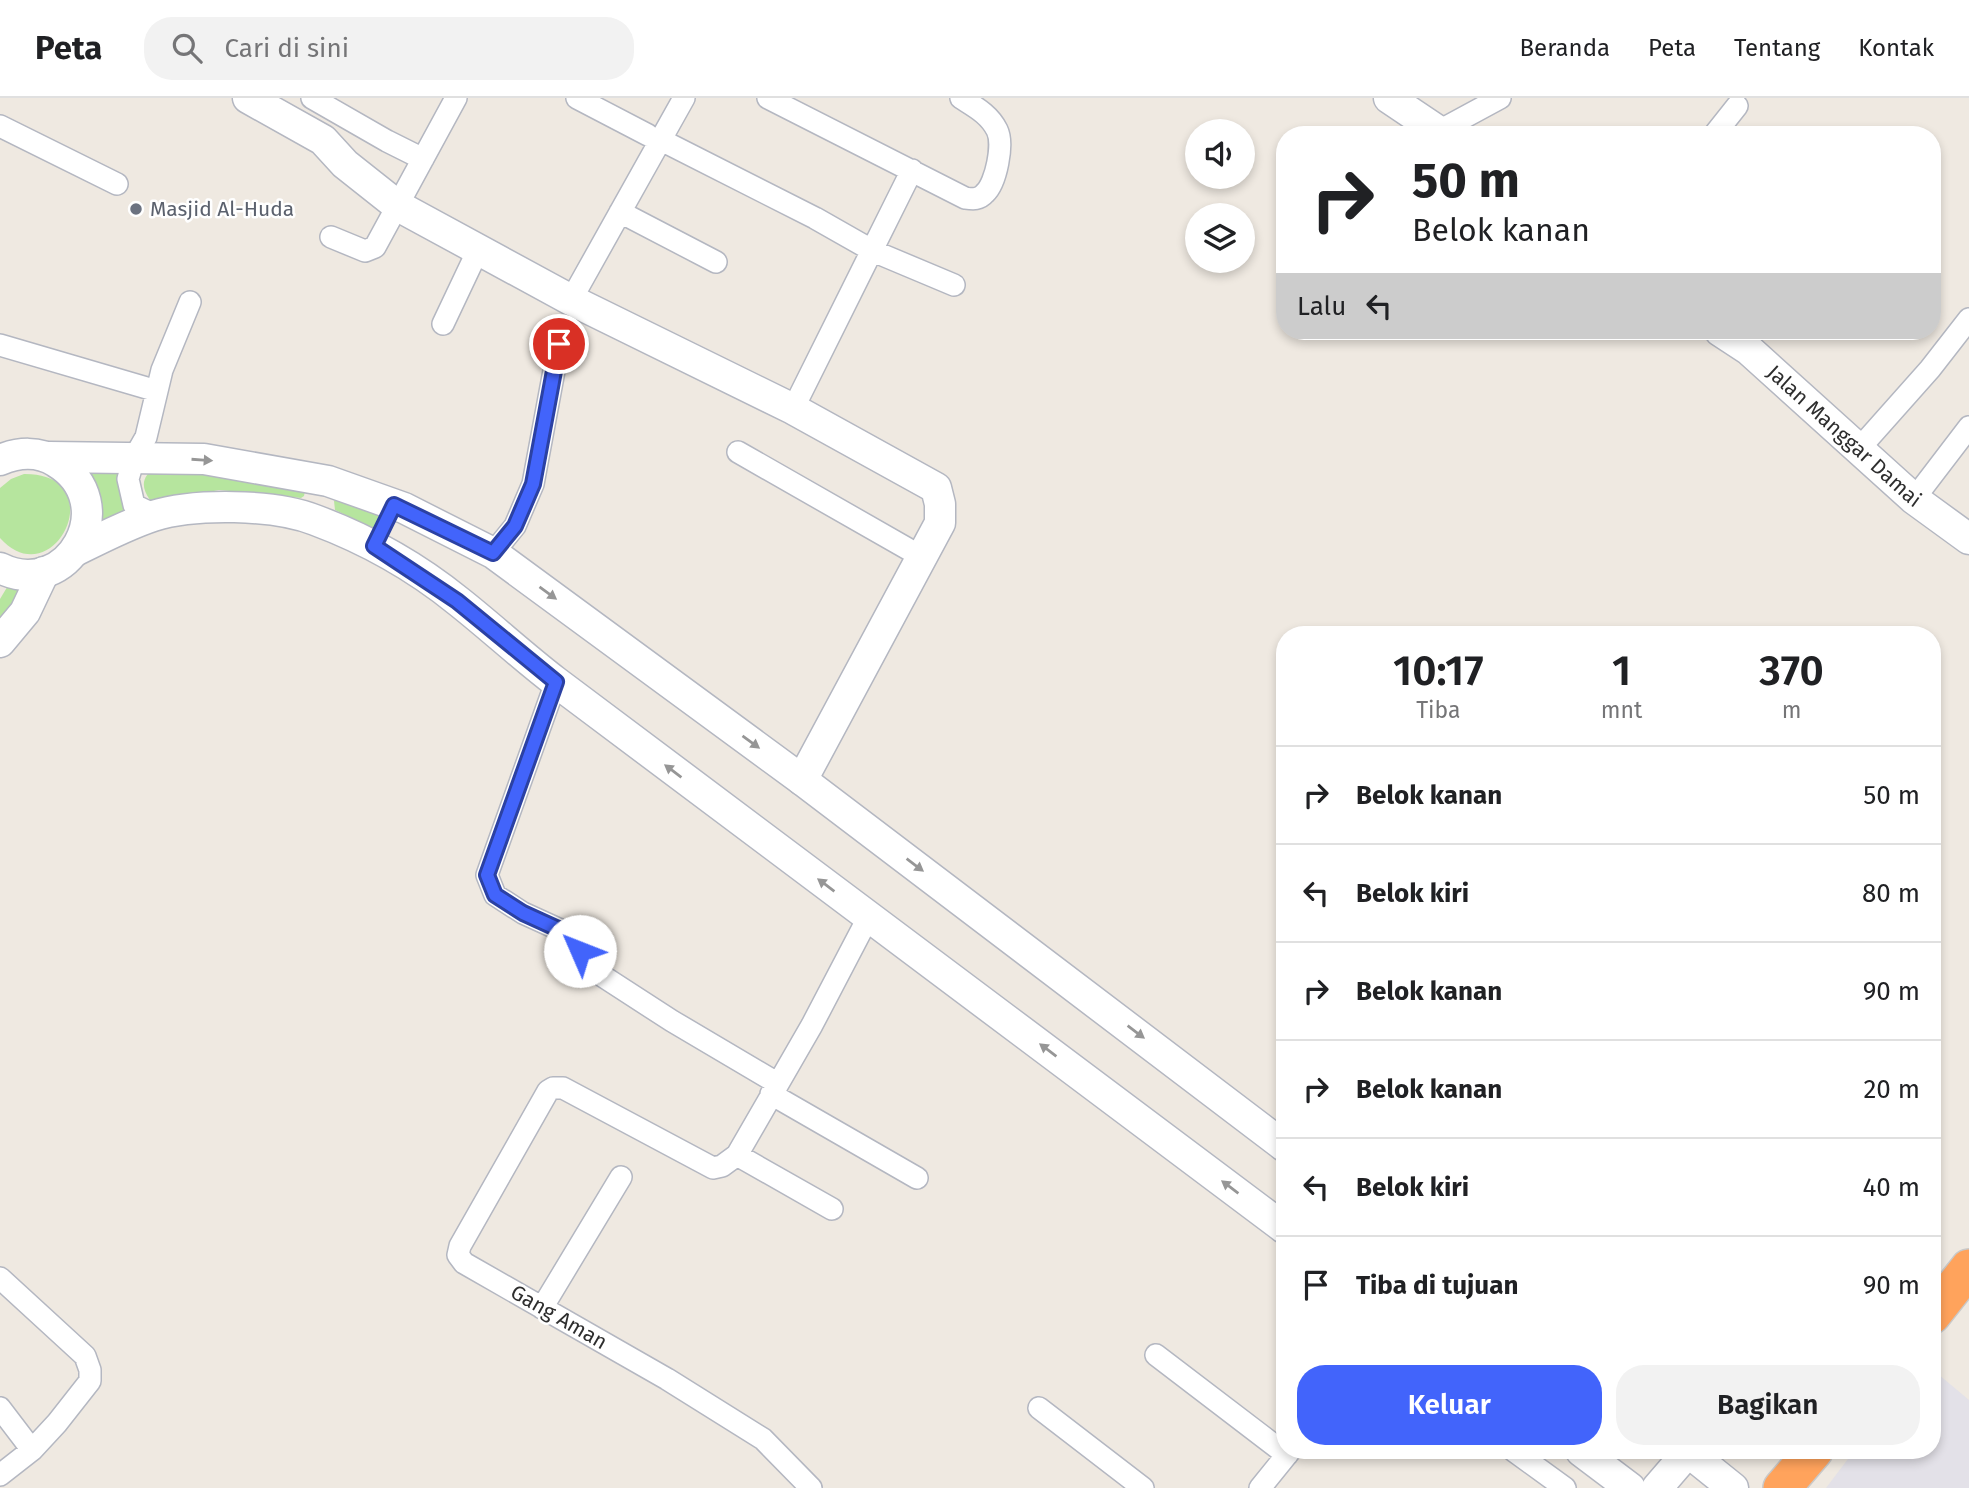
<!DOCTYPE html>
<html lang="id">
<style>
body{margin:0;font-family:"Fira Sans",sans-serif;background:#f2f2f2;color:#202124;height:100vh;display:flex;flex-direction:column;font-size:26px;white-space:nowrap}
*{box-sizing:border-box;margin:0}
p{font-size:23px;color:#757577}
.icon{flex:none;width:38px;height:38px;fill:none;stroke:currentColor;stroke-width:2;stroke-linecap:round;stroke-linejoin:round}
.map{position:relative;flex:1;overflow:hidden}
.panel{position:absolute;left:1276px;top:528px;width:665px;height:833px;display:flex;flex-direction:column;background:#fff;border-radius:28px;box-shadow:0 4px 10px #0003}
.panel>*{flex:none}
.hud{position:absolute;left:1276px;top:28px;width:665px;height:214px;border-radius:28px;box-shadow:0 4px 10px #0003;background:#fff;color:#202124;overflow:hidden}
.tools{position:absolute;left:1185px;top:21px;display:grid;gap:14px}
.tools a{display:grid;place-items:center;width:70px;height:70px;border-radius:50%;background:#fff;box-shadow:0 4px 10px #0003;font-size:35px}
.pin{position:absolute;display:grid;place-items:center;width:60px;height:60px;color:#fff;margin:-30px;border:4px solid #fff;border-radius:50%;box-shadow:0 2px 7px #0007}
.me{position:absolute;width:77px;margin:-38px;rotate:314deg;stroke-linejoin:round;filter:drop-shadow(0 0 5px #0008)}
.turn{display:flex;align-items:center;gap:24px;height:147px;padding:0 21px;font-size:32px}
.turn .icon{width:91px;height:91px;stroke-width:2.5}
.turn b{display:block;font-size:49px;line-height:60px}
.then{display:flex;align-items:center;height:66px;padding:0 21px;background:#0003;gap:14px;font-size:26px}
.eta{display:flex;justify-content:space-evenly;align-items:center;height:119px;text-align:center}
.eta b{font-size:42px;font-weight:600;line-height:49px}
.button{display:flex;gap:14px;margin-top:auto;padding:14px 21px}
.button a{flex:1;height:80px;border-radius:28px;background:#4264fb;color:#fff;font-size:28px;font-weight:600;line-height:80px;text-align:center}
.button a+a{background:#f2f2f2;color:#202124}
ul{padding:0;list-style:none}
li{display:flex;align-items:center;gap:21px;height:98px;padding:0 21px;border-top:2px solid #e0e0e0}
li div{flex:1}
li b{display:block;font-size:26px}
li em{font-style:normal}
header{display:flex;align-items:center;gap:42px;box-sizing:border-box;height:98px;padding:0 35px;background:#fff;border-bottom:2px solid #e0e0e0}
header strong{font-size:33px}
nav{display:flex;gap:38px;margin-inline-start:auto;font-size:24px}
.search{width:490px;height:63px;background:#f2f2f2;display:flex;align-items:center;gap:18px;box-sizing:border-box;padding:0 24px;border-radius:28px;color:#757577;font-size:26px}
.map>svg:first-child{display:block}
.industrial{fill:#e3e1e8}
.green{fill:#b6e59e}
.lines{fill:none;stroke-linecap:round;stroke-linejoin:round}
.street-casing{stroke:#b4b7c1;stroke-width:24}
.secondary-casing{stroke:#b4b7c1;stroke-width:33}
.highway-casing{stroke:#c9c9c9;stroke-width:40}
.street{stroke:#fff;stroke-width:21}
.secondary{stroke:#fff;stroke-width:30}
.highway{stroke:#ffa35c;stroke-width:37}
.oneway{fill:#969696}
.route-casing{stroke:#2b41a3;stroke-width:18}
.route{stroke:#4264fb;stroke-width:12}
.worship-dot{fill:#6b7280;stroke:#fff;stroke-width:2.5}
.labels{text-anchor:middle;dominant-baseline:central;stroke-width:5;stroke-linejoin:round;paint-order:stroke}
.worship-label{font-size:21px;fill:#5b616d;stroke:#fff;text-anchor:start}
.street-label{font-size:21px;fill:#2e2e2e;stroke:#fff}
</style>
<header>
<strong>Peta</strong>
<div class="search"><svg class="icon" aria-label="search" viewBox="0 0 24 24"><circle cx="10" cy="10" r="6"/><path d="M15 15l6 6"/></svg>Cari di sini</div>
<nav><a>Beranda</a><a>Peta</a><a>Tentang</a><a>Kontak</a></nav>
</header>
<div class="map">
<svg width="1969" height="1390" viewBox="0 0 1969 1390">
<rect width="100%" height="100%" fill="#efe9e1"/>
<path class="industrial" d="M1932,1271L1969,1302V1390H1826L1854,1353H1932Z"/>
<path class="green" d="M157,368L306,388L304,398L301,400L219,392L158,404L150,402C140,388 142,378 157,368Z
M116,371C127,384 129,402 123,417L102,423L97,416L90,378L94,372Z
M24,376C114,375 54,500 0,440V390L11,381Z
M340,399L386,416L379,428L373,430L335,412L334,403Z
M9,486L24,491L0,530V501Z"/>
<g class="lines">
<g class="street-casing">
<path id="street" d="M312,0L387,43L423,61
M577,0L648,37
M768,0L965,100C973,101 979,102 985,95C996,85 1004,46 997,32C989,16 975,9 961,0
M0,28L117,86
M1439,33L1500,0
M1714,37L1737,8
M661,42L815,120L873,153L954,187
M620,114L716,164
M331,139L365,153L375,149L456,0
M571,202L684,0
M443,226L478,152
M0,247L157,293
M793,311L912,72
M1858,352L1930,271L1969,221
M738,354L922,459
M1914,401L1969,329
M155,417L134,407L128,381L134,360L146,339L162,272L190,204
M493,455L515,428L533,386L559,246
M556,584L487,777L495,797L523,815L580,841L584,866L672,923L777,985
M771,996L917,1080
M737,1057L832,1111
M0,1180L85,1258L90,1272V1283L57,1325L32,1352L0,1377
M542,1210L621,1079
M1156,1257L1287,1357
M0,1310L32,1352
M1039,1310L1143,1390
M1514,1353L1565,1390
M811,1390L763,1341L667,1281L464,1165L458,1157L460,1148L548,993L553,990H563L713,1070L722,1068L737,1057L812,927L869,818
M1260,1390L1290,1353"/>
</g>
<g class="secondary-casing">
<g id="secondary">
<path d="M248,0L323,42L345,66L398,108L571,202L793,311L936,390L940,406V425L802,682"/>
<path d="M1389,0L1444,37"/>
<path id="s1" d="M1720,233L1749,252L1914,401L1969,441"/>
<path d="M49,359L204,361L328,383L404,410L493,455L802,682L1284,1048"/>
<path d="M0,362C19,354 39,353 56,364C124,405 68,504 0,470"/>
<path d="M75,453C101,440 126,427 153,418C195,405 274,406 315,422C366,441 416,469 458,503C491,529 522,558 556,584L1284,1130"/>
<path d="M0,544L25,514L44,474"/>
<path d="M1581,1353L1630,1390"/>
<path d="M1687,1353L1733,1390"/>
<path d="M1657,1390L1688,1354"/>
</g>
</g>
<g class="highway-casing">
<path id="highway" d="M1932,1217L1969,1170
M1782,1390L1814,1353"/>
</g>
<use href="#street" class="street"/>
<use href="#secondary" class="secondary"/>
<use href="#highway" class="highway"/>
</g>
<defs><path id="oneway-solid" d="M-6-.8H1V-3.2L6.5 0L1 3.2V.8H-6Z" transform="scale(1.75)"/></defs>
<g class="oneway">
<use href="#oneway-solid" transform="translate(202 362) rotate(4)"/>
<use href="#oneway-solid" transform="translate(548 495) rotate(36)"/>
<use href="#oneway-solid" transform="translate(751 644) rotate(36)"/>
<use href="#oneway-solid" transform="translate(673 673) rotate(-143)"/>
<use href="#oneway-solid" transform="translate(915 767) rotate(37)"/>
<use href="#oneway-solid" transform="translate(826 787) rotate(-143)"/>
<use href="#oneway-solid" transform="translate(1136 934) rotate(37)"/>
<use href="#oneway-solid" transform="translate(1048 952) rotate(-143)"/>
<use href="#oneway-solid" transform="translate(1230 1089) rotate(-143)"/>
</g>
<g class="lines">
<g class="route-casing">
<path id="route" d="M559,246L533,386L515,428L493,455L394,407L374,448L457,503L556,584L487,777L495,797L523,815L580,841V853"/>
</g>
<use href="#route" class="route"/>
</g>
<circle class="worship-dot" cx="136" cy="111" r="7"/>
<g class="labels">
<g class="worship-label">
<text x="150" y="111">Masjid Al-Huda</text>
</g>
<g class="street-label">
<text stroke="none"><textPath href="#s1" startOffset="163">Jalan Manggar Damai</textPath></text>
<text transform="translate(559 1219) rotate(30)">Gang Aman</text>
</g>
</g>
</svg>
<div class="tools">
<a><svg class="icon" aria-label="sound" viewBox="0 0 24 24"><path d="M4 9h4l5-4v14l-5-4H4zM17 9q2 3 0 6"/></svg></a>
<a><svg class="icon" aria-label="layers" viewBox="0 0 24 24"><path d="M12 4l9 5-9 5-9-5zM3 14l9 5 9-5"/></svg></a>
</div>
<div class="pin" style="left:559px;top:246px;background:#d93025"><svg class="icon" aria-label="arrive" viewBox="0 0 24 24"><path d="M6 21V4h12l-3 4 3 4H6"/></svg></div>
<svg class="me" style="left:580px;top:853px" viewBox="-20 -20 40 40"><circle r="19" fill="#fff"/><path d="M0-13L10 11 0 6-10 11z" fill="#4264fb"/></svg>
<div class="hud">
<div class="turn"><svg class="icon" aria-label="right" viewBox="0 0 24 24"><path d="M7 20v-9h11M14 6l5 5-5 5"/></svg><div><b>50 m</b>Belok kanan</div></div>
<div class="then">Lalu<svg class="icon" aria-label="left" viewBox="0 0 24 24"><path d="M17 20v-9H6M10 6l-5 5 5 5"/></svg></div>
</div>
<section class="panel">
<div class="eta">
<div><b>10:17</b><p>Tiba</p></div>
<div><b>1</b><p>mnt</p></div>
<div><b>370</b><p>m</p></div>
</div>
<ul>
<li><svg class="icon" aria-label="right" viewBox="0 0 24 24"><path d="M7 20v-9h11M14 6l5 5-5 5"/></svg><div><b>Belok kanan</b></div><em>50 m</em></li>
<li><svg class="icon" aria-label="left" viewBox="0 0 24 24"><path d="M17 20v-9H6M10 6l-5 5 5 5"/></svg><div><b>Belok kiri</b></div><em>80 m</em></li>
<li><svg class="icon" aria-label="right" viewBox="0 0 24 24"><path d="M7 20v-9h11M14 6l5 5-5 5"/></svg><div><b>Belok kanan</b></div><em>90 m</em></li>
<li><svg class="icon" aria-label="right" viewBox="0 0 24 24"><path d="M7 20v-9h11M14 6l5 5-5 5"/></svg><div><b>Belok kanan</b></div><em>20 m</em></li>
<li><svg class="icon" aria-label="left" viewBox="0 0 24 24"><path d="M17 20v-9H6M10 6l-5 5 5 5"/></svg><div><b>Belok kiri</b></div><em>40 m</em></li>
<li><svg class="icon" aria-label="arrive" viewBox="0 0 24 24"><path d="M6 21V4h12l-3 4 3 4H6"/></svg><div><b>Tiba di tujuan</b></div><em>90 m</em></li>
</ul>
<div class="button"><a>Keluar</a><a>Bagikan</a></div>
</section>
</div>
